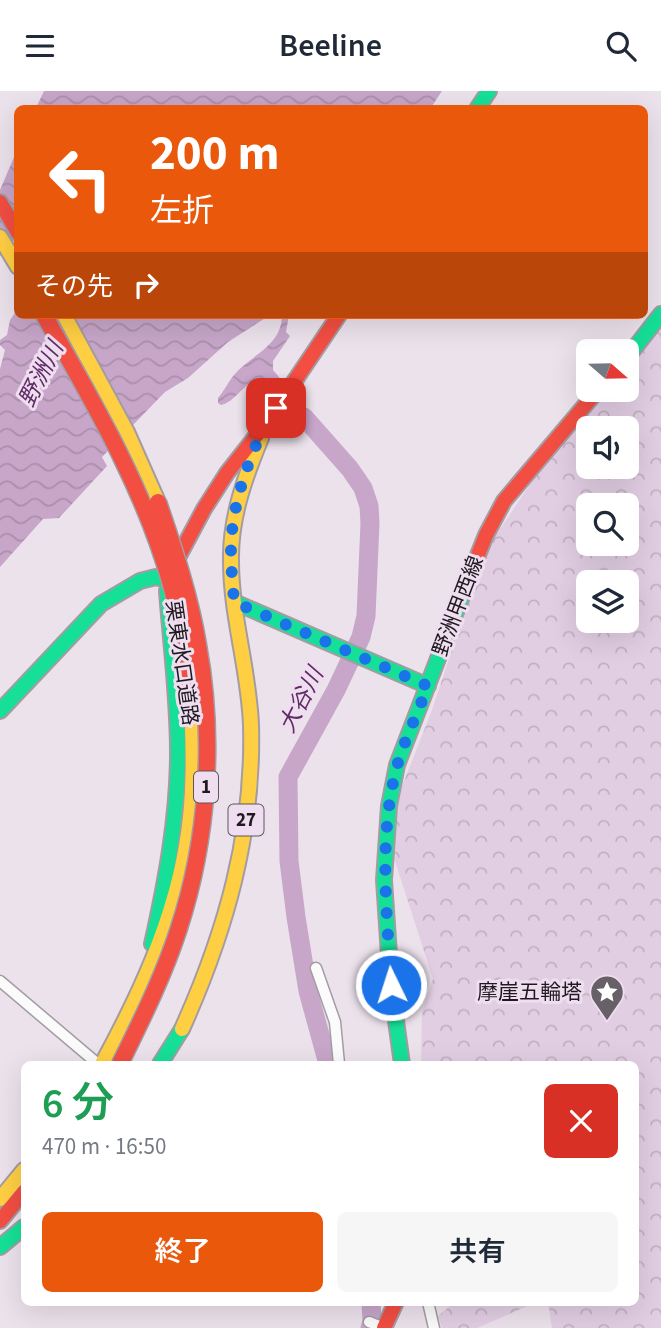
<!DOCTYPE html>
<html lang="ja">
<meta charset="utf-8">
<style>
body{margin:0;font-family:"Source Sans 3","Noto Sans JP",sans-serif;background:#f6f6f7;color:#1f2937;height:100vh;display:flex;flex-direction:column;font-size:26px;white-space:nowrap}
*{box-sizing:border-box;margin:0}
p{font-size:23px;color:#747a83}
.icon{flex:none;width:38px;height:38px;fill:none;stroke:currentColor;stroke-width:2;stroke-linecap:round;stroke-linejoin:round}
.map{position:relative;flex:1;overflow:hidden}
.sheet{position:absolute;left:21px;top:970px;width:618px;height:245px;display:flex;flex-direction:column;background:#fff;border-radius:10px;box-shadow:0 7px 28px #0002}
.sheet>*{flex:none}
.guide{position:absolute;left:14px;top:14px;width:634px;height:214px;border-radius:10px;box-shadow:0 7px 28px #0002;background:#ea580c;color:#fff;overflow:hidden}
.needle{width:46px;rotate:110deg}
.fabs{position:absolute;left:576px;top:248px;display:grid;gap:14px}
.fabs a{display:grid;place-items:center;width:63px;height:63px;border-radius:10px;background:#fff;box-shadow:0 7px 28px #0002;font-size:35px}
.pin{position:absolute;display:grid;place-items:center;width:60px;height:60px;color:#fff;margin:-30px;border-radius:14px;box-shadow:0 4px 10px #0006}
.me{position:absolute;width:77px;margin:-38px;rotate:356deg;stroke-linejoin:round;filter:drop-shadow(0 0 5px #0008)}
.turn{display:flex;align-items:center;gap:24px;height:147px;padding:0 21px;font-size:32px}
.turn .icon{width:91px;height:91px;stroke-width:2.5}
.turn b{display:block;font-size:49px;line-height:60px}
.then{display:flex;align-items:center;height:66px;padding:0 21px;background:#0003;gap:14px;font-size:26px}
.round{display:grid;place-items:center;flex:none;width:74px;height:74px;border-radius:10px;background:#f6f6f7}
.headline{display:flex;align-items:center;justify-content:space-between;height:119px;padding:0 21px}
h1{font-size:42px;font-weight:600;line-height:52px;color:#1e9e55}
.button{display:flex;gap:14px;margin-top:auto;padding:14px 21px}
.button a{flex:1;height:80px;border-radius:10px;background:#ea580c;color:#fff;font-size:28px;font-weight:600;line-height:80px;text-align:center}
.button a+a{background:#f6f6f7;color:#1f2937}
header{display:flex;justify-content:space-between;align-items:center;height:91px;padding:0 21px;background:#fff;font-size:32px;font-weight:600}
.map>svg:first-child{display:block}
.forest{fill:url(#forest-crowns);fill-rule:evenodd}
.water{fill:url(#water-waves)}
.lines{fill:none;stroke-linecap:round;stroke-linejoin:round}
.river{stroke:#c7a6c9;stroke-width:19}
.street-casing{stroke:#a39ca3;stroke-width:13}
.fast-casing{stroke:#a39ca3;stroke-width:18}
.slow-casing{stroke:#a39ca3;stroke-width:18}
.jam-casing{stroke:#a39ca3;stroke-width:18}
.street{stroke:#fcfbfc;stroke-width:10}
.fast{stroke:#16e098;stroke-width:14}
.slow{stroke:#ffcf43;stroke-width:14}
.jam{stroke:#f24e42;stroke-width:14}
.jam-bridge-casing{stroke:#a39ca3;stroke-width:19;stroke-linecap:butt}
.jam-bridge{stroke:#f24e42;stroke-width:16}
.route{stroke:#1a73e8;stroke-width:12;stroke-dasharray:0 21.6}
.labels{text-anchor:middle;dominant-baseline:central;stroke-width:6;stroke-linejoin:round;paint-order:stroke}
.shield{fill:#efdef0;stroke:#5e555e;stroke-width:2}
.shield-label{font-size:19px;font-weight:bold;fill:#201a20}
.street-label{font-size:21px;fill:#201a20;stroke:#efdef0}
.poi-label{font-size:21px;fill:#201a20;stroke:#efdef0;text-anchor:end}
.water-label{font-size:23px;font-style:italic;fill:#5f2c65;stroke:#efdef0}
</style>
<header><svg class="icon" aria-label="menu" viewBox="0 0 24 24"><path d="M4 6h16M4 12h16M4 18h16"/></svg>Beeline<svg class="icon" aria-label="search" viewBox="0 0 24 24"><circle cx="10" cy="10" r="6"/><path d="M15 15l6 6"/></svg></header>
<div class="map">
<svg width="661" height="1237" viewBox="0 0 661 1237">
<defs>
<pattern id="forest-crowns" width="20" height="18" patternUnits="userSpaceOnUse" patternTransform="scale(1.75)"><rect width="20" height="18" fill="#e2cee3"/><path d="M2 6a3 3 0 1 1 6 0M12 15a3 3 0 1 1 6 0" fill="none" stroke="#c2b0c2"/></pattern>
<pattern id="water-waves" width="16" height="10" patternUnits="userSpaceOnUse" patternTransform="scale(1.75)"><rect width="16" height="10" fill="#c7a6c9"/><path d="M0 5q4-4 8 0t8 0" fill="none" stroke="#ab8eac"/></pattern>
</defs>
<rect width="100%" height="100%" fill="#ece2ec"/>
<path class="forest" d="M661,227V1237H552L548,1211H635V973H421L422,921L433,888L392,761L393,718L432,619L484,462L569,335L602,299H626L627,272ZM588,338H626V376H588ZM588,415H626V453H588ZM588,492H626V530H588Z
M455,1211H537L477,1237H442L438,1225Z"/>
<path class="water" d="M44,0H442L430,18L36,17Z
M17,59V146L0,165V99Z
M17,219L18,224H270L228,251L188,287L165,301L102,366L107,375L59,427L43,428L0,476V278L5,259L0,254V249L7,244L10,229Z
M282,224H289L286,241L290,245L273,270V279L319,333L317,336L323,344L319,348L312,340L310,342L270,297L260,289C242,292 237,310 221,314L218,312V307C225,299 228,291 234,284C252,263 282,255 282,224Z"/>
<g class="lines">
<path class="river" d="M304,326L350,378L363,397L369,415L370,432L366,525L361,546L336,599L288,686L289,770L296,826L308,900L328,973
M370,1237L372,1231L371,1211"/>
<g class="street-casing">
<path id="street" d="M316,877L335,931L339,973
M0,890L98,973
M428,1211L434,1237
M369,1231L384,1237"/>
</g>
<g class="fast-casing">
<path id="fast" d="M477,18L489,0
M626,268L661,223
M234,511L428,595
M0,620L101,513L140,490L156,486L166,489
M152,853C166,790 178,726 178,661C178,607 171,554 167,500
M160,973L182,938
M402,973L391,894L384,789L389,715L397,674L474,474
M0,1156L24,1136"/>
</g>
<g class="slow-casing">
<path id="slow" d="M0,146L18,176
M64,224L127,341L158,411
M182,938C226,840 254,742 251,634C249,579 231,525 231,470C230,427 245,386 261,347
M102,973C139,905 173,832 186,755C195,706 193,656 191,606
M0,1108L24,1079"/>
</g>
<g class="jam-casing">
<path id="jam" d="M0,111L18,142
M474,474L486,444L504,410L598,299
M173,476L204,418L227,382L267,331L339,224
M0,1130L24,1101
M384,1237L396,1211"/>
</g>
<use href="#street" class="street"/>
<use href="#fast" class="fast"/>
<use href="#slow" class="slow"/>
<use href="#jam" class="jam"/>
<g class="jam-bridge-casing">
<path id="jam-bridge" d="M44,224C92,309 143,395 170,490C181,528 186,567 191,606
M120,973C142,928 164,884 179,837C208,748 215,646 198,554C190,505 174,458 158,411"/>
</g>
<use href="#jam-bridge" class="jam-bridge"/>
</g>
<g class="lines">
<path class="route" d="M276,317C251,355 230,417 231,462C231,478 233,495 234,511L428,595C418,621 405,648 397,675C378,746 387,821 391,894"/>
</g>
<defs>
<g id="sight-pin" transform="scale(1.75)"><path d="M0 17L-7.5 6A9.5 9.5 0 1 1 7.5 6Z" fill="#676067" stroke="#efdef0"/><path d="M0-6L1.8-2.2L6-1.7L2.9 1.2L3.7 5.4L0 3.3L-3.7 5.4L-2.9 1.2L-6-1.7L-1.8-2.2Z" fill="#fff"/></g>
</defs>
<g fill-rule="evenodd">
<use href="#sight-pin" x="607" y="901"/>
</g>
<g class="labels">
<g class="shield">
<rect x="194" y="680.5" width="24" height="31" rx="5"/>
<rect x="228.5" y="713.5" width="35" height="31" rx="5"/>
</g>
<g class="shield-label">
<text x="206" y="696">1</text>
<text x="246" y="729">27</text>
</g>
<g class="street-label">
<text transform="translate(458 515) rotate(-69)">野洲甲西線</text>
<text transform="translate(182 572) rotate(82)">栗東水口道路</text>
</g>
<g class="poi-label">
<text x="582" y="901">摩崖五輪塔</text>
</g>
<g class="water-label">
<text transform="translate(41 283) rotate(-63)">野洲川</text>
<text transform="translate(301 609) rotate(-63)">大谷川</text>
</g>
</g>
</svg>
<div class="fabs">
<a><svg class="needle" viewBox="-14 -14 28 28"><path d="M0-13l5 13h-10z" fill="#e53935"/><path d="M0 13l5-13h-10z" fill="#747a83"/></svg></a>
<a><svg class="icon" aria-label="sound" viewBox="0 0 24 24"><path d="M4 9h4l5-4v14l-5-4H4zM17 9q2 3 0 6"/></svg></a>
<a><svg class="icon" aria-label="search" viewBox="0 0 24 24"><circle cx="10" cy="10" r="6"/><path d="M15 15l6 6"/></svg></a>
<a><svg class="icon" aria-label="layers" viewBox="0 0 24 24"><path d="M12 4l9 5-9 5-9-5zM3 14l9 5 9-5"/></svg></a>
</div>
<div class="pin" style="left:276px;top:317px;background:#d93025"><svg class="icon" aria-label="arrive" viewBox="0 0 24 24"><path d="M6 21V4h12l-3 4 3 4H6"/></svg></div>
<svg class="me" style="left:391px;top:894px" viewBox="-20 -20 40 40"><circle r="17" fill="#1a73e8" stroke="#fff" stroke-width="3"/><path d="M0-11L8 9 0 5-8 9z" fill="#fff"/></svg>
<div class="guide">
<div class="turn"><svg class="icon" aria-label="left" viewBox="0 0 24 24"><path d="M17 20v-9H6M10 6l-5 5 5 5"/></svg><div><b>200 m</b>左折</div></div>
<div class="then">その先<svg class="icon" aria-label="right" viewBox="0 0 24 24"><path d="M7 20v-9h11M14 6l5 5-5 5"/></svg></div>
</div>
<section class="sheet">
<div class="headline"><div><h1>6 分</h1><p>470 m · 16:50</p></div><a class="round" style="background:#d93025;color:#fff"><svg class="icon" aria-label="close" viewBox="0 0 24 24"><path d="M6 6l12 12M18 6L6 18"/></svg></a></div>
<div class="button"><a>終了</a><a>共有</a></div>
</section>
</div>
